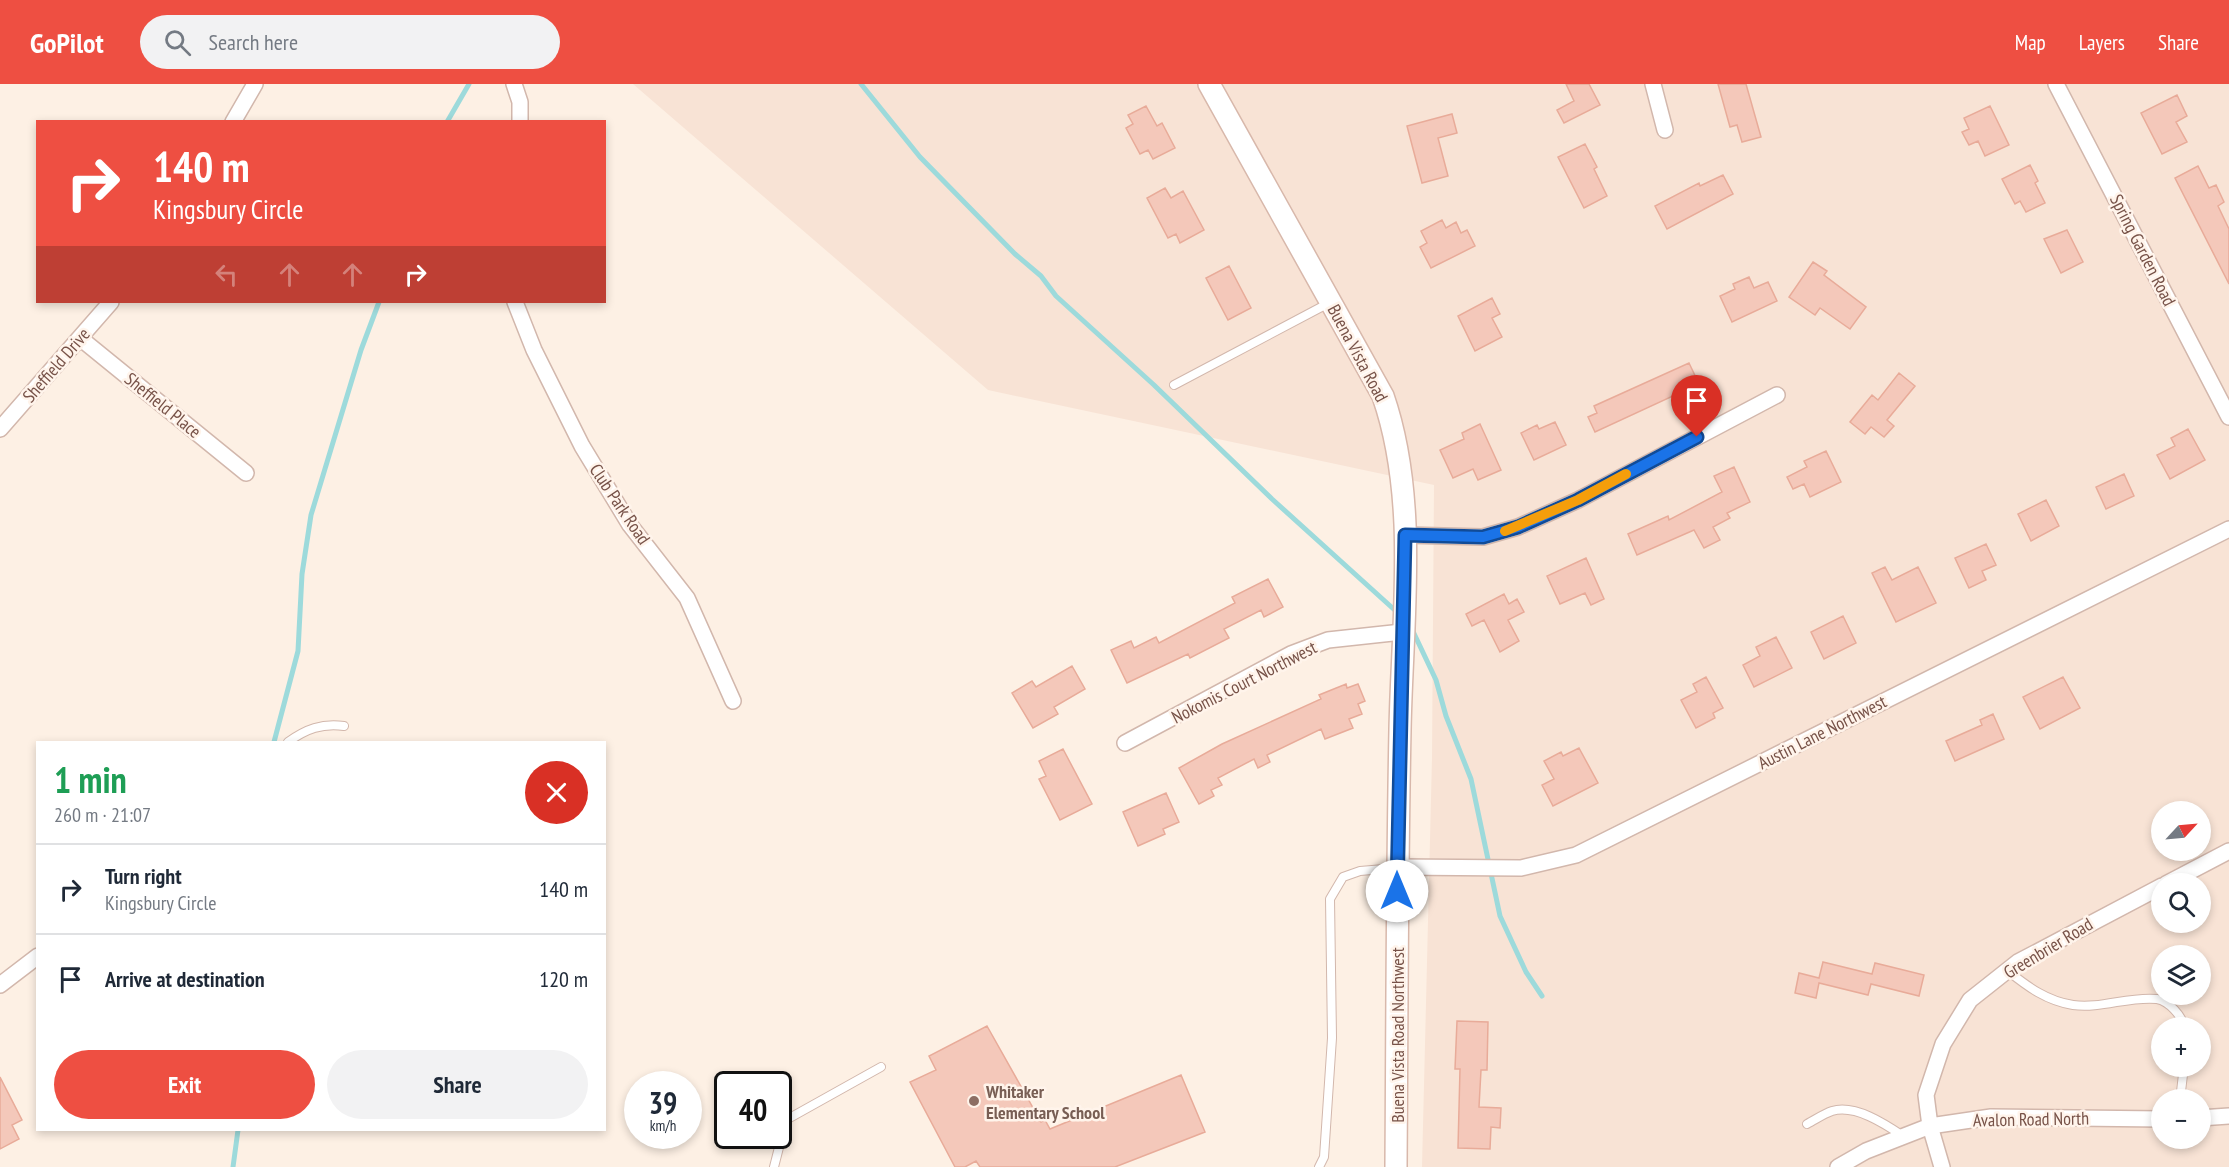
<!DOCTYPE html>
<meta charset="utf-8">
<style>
body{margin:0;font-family:"PT Sans Narrow",sans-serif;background:#f2f2f3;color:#1f2937;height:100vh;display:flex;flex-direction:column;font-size:22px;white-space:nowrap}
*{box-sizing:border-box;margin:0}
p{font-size:20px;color:#747a83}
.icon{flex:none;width:33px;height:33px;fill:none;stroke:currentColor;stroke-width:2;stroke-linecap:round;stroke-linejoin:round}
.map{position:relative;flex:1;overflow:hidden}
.sheet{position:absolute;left:36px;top:657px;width:570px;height:390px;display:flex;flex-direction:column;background:#fff;border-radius:0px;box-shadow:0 3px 9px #0003}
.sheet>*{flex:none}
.banner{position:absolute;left:36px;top:36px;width:570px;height:183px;border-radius:0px;box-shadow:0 3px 9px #0003;background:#ee4f42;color:#fff;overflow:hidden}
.needle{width:39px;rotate:64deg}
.tools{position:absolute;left:2151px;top:717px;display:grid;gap:12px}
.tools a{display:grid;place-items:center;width:60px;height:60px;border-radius:50%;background:#fff;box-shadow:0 3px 9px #0003;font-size:30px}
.speed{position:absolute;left:624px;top:987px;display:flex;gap:12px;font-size:30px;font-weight:700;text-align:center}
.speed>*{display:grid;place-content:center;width:78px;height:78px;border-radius:50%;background:#fff;box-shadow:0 3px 9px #0003;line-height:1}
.speed small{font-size:15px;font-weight:400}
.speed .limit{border:3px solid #111;border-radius:9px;background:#fff;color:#111}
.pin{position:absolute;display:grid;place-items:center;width:51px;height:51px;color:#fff;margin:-62px -26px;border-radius:50% 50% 50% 0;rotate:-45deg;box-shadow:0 0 6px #0007}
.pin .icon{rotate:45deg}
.me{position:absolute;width:66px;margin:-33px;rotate:0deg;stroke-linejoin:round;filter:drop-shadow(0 0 4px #0008)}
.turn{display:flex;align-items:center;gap:21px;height:126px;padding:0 18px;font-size:27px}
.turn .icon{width:78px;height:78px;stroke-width:2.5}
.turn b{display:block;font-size:42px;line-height:51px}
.lanes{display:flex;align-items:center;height:57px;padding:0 18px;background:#0003;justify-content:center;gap:30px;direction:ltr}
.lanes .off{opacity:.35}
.round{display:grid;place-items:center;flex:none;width:63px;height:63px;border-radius:32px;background:#f2f2f3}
.overview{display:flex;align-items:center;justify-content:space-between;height:102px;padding:0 18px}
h1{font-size:36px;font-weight:600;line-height:45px;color:#1e9e55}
.cta{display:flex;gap:12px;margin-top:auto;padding:12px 18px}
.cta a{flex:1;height:69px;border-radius:36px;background:#ee4f42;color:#fff;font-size:24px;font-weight:600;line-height:69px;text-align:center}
.cta a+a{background:#f2f2f3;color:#1f2937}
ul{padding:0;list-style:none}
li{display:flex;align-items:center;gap:18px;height:90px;padding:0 18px;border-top:2px solid #e0e1e3}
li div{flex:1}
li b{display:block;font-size:22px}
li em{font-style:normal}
header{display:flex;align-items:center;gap:36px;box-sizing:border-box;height:84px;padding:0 30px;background:#ee4f42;color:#fff}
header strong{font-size:28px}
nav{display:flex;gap:33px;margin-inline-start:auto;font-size:21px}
.search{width:420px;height:54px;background:#f2f2f3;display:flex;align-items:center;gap:15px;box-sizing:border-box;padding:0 21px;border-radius:33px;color:#747a83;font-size:22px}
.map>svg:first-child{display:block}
.residential{fill:#f8e3d5;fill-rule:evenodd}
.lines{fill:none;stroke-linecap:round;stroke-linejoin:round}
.stream{stroke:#9ddadb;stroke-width:5}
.building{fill:#f4c8ba;stroke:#e8ab99;stroke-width:1.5}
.lane-casing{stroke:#d2b7ac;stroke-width:10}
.street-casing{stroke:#d2b7ac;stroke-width:18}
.secondary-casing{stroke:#d8b8ab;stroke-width:24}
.lane{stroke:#fff;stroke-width:8}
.street{stroke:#fff;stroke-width:15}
.secondary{stroke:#fff;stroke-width:21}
.route-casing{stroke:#114b97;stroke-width:15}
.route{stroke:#1a73e8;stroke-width:10}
.slow{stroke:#f59e0b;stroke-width:10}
.education-dot{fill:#8d6e63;stroke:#fff4eb;stroke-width:2}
.labels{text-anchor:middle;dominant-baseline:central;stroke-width:5;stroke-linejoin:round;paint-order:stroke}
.street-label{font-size:18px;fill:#775248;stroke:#fff4eb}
.education-label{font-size:18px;font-weight:bold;fill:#785e54;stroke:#fff4eb;text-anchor:start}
</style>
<header>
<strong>GoPilot</strong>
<div class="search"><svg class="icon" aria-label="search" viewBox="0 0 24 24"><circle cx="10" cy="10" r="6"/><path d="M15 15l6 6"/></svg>Search here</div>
<nav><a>Map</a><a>Layers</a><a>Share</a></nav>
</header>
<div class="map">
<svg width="2229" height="1083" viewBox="0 0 2229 1083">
<rect width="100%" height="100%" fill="#fdf0e4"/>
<path class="residential" d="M633,0H2229V1083H1422L1432,674L1434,401L988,306ZM2162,728H2200V766H2162ZM2162,800H2200V838H2162ZM2162,872H2200V910H2162ZM2162,944H2200V982H2162ZM2162,1016H2200V1054H2162Z"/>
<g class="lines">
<path class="stream" d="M861,0L920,73L1015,170L1041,192L1056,212L1154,301L1272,415L1398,529
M447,38L469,0
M1410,541L1436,596L1446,632L1471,695L1500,832L1526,888L1542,912
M274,658L298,567L302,490L311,431L361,266L379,218
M233,1083L238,1046"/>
</g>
<path class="building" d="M1566,0H1589L1600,21L1564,39L1557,26L1574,17Z
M1718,0H1746L1761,53L1742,58L1737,41L1730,43Z
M2177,11L2187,32L2176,38L2187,58L2162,70L2141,29Z
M1146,22L1157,42L1162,39L1175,64L1153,75L1148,66L1140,70L1126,44L1133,40L1128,31Z
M1990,22L2009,61L1985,72L1978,57L1969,61L1962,48L1969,45L1964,34Z
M1452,30L1457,49L1438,54L1448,92L1422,99L1407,42Z
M1585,60L1597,83L1594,85L1607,112L1584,124L1558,73Z
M2030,81L2038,97L2035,99L2045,119L2026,128L2020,117L2015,120L2002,95Z
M2198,82L2209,104L2216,101L2224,118L2218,122L2229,145V200L2175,94Z
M1723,91L1733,110L1667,145L1655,122L1699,99L1700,102Z
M1165,104L1171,114L1183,107L1204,146L1180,159L1176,150L1168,154L1147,114Z
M1442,136L1446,144L1456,138L1461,149L1467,146L1475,162L1431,184L1420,163L1427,159L1421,147Z
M2067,146L2083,178L2061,189L2044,155Z
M1813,178L1827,187L1824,191L1866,223L1850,245L1820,224L1815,231L1789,213Z
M1229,182L1251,224L1228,236L1206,194Z
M1749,193L1754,204L1768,198L1777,217L1732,238L1720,212L1735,205L1733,200Z
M1492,214L1500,230L1492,234L1502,253L1475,267L1458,232Z
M1689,279L1699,300L1595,348L1588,333L1597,329L1594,322Z
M1899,289L1915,302L1887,336L1894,342L1884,353L1871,343L1865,350L1850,338L1872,311L1878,316Z
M1555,338L1566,361L1534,376L1521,349L1537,341L1539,345Z
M1480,340L1501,386L1478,396L1473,385L1453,394L1440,366L1464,355L1462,349Z
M2188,345L2205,376L2170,395L2157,371L2175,362L2171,354Z
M1826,367L1841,398L1810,413L1804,400L1793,405L1787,393L1807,383L1804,377Z
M1734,383L1750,418L1727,429L1730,434L1713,443L1720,456L1704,464L1694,446L1637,471L1628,450L1668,432L1669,436L1722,408L1714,392Z
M2124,390L2134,412L2106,425L2096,403Z
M2046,416L2059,442L2031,457L2018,430Z
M1986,460L1996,481L1982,487L1986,496L1969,504L1955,474Z
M1586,474L1604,515L1591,521L1585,509L1560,520L1547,492Z
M1885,483L1892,496L1918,483L1936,519L1896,538L1872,489Z
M1268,495L1283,523L1264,533L1261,526L1224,545L1229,554L1190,574L1188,570L1127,599L1111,566L1131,557L1134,564L1156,553L1159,559L1235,519L1232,513Z
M1504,510L1509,520L1517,515L1524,528L1508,536L1519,557L1500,568L1484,536L1472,542L1466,530Z
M1843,532L1856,559L1824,575L1811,548Z
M1776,553L1792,584L1754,603L1743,581L1760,572L1756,563Z
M1072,582L1085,605L1054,623L1058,630L1033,644L1012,609L1032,597L1036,603Z
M1706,593L1723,624L1713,629L1715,634L1696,644L1681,616L1697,608L1693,600Z
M2063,593L2080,624L2040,645L2023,613Z
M1346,600L1347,604L1358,600L1365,617L1358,620L1362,630L1349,635L1353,644L1325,655L1321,645L1267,671L1270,678L1258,684L1254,675L1218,694L1222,701L1211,706L1214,712L1199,720L1179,684L1222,660L1321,615L1319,611Z
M1993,630L2004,655L1955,677L1946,657L1982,641L1980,636Z
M1579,664L1598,699L1553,722L1542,701L1554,695L1544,677L1561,668L1563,672Z
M1063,665L1092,720L1060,736L1039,695L1046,692L1039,677Z
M1166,709L1179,738L1163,745L1165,750L1138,762L1123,728Z
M1823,878L1872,890L1875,879L1924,891L1919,912L1871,900L1868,911L1819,899L1816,914L1795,909L1799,889L1819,894Z
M1457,937L1488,938L1487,986H1481L1479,1023L1501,1024L1500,1044L1491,1043L1490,1065L1458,1064L1460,985H1455Z
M987,942L1041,1038L1045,1036L1050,1045L1181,991L1205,1048L1115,1083H980L976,1077L965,1083H955L910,998L936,986L929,972Z
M0,993L22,1036L12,1041L19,1055L0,1065Z"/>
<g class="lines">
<g class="lane-casing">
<path id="lane" d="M1174,301L1329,219
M288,658C306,645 322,639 344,642
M2008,887C2028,903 2047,917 2073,921C2101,925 2129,912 2157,915C2169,917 2182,932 2185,944
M2180,1016L2184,982
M1807,1040C1815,1036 1823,1030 1832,1027C1855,1020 1885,1040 1903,1052
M774,1083L786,1036L881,983
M1319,1083L1324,1073L1332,954L1330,815L1343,793L1360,787L1396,784"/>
</g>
<g class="street-casing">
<path id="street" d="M514,0L520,18V38
M1653,0L1665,46
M2056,0L2229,333
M233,38L255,0
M515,218L534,266L582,362L630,441L687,514L733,617
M80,254L246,389
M0,345L111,218
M1405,451L1483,453L1518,443L1578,416L1777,311
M1125,659L1291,570L1328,556L1402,548
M1397,783L1521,784L1576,771L2229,445
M2166,800L2229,767
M0,901L38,872
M2200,1034L2229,1032
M1838,1083L1866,1067L1930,1042L1991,1033L2162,1035
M1942,1083L1930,1042L1926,1011L1943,960L1970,916L2018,878L2162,802"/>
</g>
<g class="secondary-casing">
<path id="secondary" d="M1209,0L1383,312C1419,416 1402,537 1400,646C1397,792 1397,937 1396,1083"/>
</g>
<use href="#lane" class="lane"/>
<use href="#street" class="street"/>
<use href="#secondary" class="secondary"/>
</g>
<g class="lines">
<g class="route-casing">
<path id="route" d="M1397,807L1405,451L1483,453L1518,443L1578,416L1697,353"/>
</g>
<use href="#route" class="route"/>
<path class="slow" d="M1505,447L1578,416L1626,390"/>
</g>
<circle class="education-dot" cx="974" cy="1017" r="6"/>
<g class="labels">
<g class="street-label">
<text transform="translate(2143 166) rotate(63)">Spring Garden Road</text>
<text transform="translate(1358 269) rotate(62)">Buena Vista Road</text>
<text transform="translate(56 281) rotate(-49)">Sheffield Drive</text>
<text transform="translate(163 321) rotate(39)">Sheffield Place</text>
<text transform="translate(620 420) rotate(56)">Club Park Road</text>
<text transform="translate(1244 598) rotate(-27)">Nokomis Court Northwest</text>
<text transform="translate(1822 648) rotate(-27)">Austin Lane Northwest</text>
<text transform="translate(2048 864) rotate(-31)">Greenbrier Road</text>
<text transform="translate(1397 951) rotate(-90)">Buena Vista Road Northwest</text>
<text transform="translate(2031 1035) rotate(-1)">Avalon Road North</text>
</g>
<g class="education-label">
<text x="986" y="1007">Whitaker<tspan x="986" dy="21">Elementary School</tspan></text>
</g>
</g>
</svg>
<div class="tools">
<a><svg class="needle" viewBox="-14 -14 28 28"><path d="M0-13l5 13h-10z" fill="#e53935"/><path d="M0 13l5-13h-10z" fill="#747a83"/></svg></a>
<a><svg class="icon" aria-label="search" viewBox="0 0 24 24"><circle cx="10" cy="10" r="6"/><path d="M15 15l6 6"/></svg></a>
<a><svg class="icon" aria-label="layers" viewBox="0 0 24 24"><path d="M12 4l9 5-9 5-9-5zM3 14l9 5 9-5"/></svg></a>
<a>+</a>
<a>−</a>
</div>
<div class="speed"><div>39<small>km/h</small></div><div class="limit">40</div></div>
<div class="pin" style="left:1697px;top:353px;background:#d93025"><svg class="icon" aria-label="arrive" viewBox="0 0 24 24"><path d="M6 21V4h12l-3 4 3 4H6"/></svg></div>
<svg class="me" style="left:1397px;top:807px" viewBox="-20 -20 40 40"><circle r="19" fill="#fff"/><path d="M0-13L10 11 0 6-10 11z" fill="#1a73e8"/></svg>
<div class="banner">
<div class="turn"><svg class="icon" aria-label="right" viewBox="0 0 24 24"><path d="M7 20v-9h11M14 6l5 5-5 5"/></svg><div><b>140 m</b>Kingsbury Circle</div></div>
<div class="lanes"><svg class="icon off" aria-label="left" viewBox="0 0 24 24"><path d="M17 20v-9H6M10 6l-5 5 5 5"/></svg><svg class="icon off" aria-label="ahead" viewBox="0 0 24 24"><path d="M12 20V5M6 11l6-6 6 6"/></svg><svg class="icon off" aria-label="ahead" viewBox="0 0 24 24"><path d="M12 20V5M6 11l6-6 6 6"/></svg><svg class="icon" aria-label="right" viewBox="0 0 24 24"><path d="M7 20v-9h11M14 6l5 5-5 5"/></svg></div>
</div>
<section class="sheet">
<div class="overview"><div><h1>1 min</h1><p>260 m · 21:07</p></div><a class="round" style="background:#d93025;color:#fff"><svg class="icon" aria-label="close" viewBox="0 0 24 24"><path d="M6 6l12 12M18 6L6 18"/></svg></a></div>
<ul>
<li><svg class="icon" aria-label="right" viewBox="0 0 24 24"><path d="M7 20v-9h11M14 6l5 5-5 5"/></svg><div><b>Turn right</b><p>Kingsbury Circle</p></div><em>140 m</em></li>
<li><svg class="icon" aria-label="arrive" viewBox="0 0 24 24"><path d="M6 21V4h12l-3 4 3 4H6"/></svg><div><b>Arrive at destination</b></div><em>120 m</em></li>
</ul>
<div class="cta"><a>Exit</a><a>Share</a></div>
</section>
</div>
